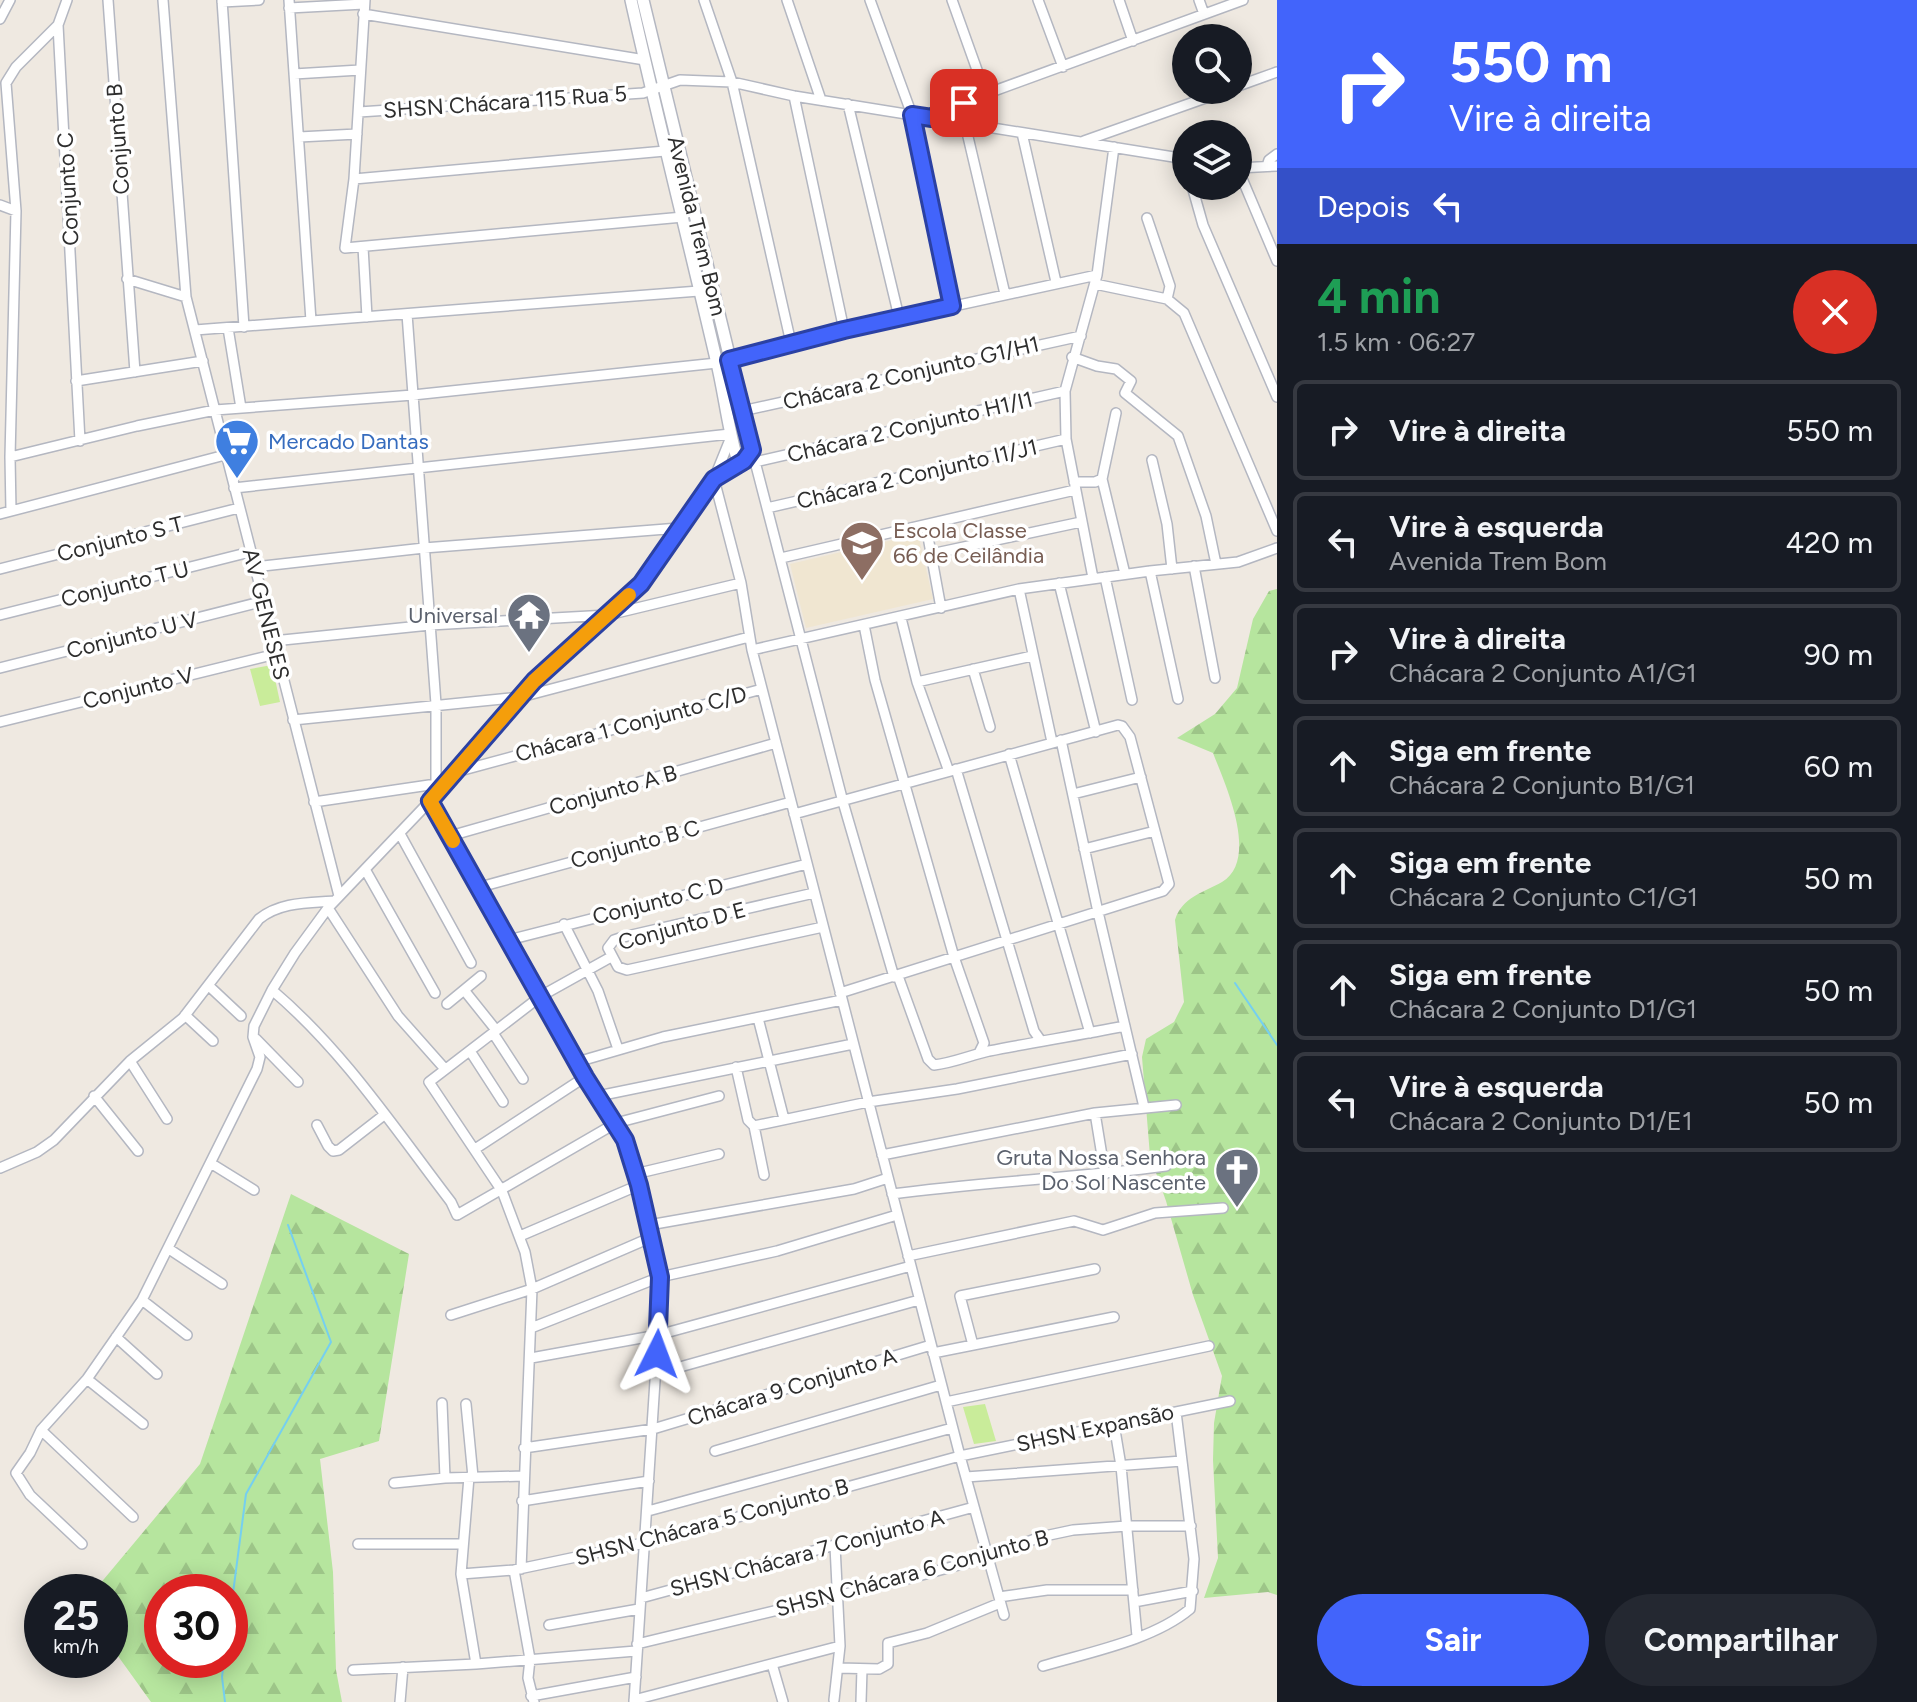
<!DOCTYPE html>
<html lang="pt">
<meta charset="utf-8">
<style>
body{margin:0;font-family:Figtree,sans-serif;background:#242831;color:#f1f3f6;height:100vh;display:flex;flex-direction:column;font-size:30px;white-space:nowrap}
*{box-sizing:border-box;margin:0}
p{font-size:26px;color:#9ea1a6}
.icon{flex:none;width:44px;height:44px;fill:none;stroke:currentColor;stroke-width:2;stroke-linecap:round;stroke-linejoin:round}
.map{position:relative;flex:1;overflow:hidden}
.drawer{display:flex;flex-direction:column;background:#171b24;width:640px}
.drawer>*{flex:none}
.guide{background:#4264fb;color:#fff;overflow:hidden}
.controls{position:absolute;left:1172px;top:24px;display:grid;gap:16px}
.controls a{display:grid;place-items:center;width:80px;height:80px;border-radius:50%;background:#171b24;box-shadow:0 4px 20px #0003;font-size:40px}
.speed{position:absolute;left:24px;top:1574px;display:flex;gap:16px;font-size:40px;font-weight:700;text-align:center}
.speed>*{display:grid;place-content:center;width:104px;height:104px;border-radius:50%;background:#171b24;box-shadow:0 4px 20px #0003;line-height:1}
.speed small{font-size:20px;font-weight:400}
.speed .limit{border:12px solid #d22;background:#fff;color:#111}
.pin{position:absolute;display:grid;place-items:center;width:68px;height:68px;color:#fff;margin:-34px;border-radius:16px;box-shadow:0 4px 12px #0006}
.me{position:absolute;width:88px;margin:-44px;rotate:3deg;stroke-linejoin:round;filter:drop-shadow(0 0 6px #0008)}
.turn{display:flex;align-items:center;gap:28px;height:168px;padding:0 40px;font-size:36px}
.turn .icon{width:104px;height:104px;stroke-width:2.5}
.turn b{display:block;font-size:56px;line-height:68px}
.then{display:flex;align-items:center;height:76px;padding:0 40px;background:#0003;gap:16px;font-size:30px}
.round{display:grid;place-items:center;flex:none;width:84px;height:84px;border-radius:42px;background:#242831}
.head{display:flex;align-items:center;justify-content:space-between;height:136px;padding:0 40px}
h1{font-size:48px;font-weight:700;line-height:60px;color:#1e9e55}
.cta{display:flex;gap:16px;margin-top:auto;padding:16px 40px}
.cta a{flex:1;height:92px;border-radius:48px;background:#4264fb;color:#fff;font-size:32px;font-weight:700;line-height:92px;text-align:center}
.cta a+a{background:#242831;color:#f1f3f6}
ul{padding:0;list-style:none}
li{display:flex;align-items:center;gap:24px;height:100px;margin:0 16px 12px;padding:0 24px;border:4px solid #363941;border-radius:12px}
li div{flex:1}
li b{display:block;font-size:30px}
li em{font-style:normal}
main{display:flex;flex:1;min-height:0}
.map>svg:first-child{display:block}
.education{fill:#f0e6d1}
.forest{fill:url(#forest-firs);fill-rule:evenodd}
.pitch{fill:#c9ec9a}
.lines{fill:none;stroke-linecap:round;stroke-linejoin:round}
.stream{stroke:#75cff0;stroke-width:2}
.minor-casing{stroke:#b4b7c1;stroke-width:12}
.tertiary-casing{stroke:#b4b7c1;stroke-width:14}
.minor{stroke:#fff;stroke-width:9}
.tertiary{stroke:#fff;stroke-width:11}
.route-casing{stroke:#2b41a3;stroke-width:20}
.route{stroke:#4264fb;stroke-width:14}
.slow{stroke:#f59e0b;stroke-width:14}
.labels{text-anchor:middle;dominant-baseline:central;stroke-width:7;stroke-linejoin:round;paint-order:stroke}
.street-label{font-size:22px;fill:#2e2e2e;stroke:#fff}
.shop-label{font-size:22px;fill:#366cbe;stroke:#fff;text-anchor:start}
.education-label{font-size:22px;fill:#785e54;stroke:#fff;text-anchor:start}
.worship-label{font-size:22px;fill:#5b616d;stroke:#fff;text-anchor:end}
</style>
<main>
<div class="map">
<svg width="1277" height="1702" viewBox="0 0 1277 1702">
<defs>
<pattern id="forest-firs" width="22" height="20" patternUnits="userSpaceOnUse" patternTransform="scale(2)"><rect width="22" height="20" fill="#b6e59e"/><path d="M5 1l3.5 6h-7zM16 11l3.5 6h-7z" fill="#9dc588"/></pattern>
</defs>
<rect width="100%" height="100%" fill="#efe9e1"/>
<path class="education" d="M918,534L933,599L806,628L790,564Z"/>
<path class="forest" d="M1277,589V1595L1268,1592L1204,1598L1218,1558L1213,1460L1214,1423L1222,1376L1193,1295L1166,1201L1150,1156L1142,1057L1146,1039L1174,1022L1184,1002L1175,920C1182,897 1203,893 1222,882C1260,859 1225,784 1213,753L1177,738L1215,714L1237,688L1253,619L1269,591Z
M291,1194L409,1254L379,1441L320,1459L333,1572L336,1670L342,1702H151L110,1645V1592L94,1591L200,1464ZM162,1592H230V1660H162Z"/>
<path class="pitch" d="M272,665L280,702L260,706L250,669Z
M985,1404L996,1441L974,1444L963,1407Z"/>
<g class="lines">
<path class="stream" d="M1235,983L1277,1045
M230,1616L246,1494L331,1342L288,1225
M224,1660L222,1677L225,1702"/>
<g class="minor-casing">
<path id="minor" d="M67,0L58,25L80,441
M108,0L135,372
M163,0L186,297L339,896
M222,0L244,327
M289,0L311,321
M365,0L354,179L345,248L683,217
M704,0L732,82L791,343
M787,0L821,100
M870,0L912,115L952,306
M952,0L986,95
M1038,0L1063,67
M1119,0L1133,41
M1199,0L1204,14
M222,2L259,0
M289,8L364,4
M363,14L645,60
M0,19L10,0
M294,74L360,70
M1238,86L1277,72
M794,96L844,330
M848,104L899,317
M359,112L643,93L680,80L732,82L794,96L1186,159
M932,118L942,110L1243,0
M965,124L1005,294
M1022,133L1056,282
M299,137L357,134
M1084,141L1228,90
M1267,166L1269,160L1277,154
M1238,168L1277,166
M1238,169L1277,261
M354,179L665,151
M1192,186L1203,225L1277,397
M0,205L16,211
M1147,218L1170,286L1167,299
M363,247L367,317
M127,279L186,297
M1095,284L1167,299L1184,313L1277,531
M407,314L436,704V784
M228,328L241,408
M195,330L699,291
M1072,357L1097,366L1116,369L1131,381L1125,393L1178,436L1206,516L1216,564
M729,360L844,330L1097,275
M76,381L203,361
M742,411L1081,336
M752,450L843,802L894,977
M10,457L137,426L215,410L413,395L717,363
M1152,460L1167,524L1172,569
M755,462L1065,391
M717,477L744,461L749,454
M714,479L741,583L752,650L960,1456L1004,1615
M1102,479L1125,574
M1074,482H1095L1102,479L1116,413
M234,488L730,434
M767,508L1066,439
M11,511L10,457L16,211L6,83L16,67L58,25
M0,514L225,455
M926,526L941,608
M931,554L1081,522
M781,558L1075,490
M1194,566L1215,678
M254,567L424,548L679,528
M0,569L239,508
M1150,571L1178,699
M1105,577L1132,700
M1093,578L1066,439L1065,391L1097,275L1114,147
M1059,583L1096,732
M1019,589L1052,742
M0,615L250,552
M901,618L917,682L948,769
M864,625L875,680L954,957L984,1043L979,1053
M273,641L430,625L608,615L741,583
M752,650L1019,589L1150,571L1238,562L1277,548
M0,668L264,601
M973,669L990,727
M917,682L1032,656
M293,720L521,697L749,637
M0,722L276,654
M1061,740L1098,912L1144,1107
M1009,754L1090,1033
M956,769L1034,1031L1041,1041
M456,772L762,689
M1073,794L1141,777
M430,801L585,1077L625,1140L639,1185L660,1277L658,1335L634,1702
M314,802L436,784L440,787
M794,814L1118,725L1122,726L1130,737L1169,884L1163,891L840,993
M400,834L471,963
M450,836L776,743
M1084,849L1155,831
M366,871L435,993
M480,887L791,802
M814,893L623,937L614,940L608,948L618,967L627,970L823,927
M328,908L398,1016L445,1069
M564,924L598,991L618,1049
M509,940L807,864
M898,976L928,1059L934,1065C953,1063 971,1055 989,1051C1035,1042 1080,1035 1125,1026
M209,986L241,1016
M272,990C343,1050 395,1129 451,1202L457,1215L616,1123L719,1096
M464,990L496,1030
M447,1004L481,976
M185,1015L213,1041
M758,1018L784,1119
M493,1033L523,1079
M256,1039L298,1082
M470,1051L503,1102
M130,1061L167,1119
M577,1062L663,1037L842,1000
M736,1067L748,1120L754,1126L868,1102L957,1089L1132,1054
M94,1096L138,1151
M598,1096L853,1044
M1095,1113L1105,1174
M317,1125L328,1146L333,1151L339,1150L384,1115
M754,1126L764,1175
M475,1149L585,1077
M882,1155L1095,1113L1176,1105
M212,1164L254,1190
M0,1168L37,1152L54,1140L130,1061L183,1018L259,919C280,902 307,903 334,901
M635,1174L719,1154
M892,1194C983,1182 1075,1178 1166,1166
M649,1225L854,1189L888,1178
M520,1236L639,1185
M169,1249L222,1284
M908,1256L1074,1221L1103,1230L1155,1213L1223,1208
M142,1300L187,1335
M451,1315L532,1289L652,1237
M531,1328L660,1277L777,1251L897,1215
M116,1337L157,1374
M973,1345L960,1296L1095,1269
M933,1353L1114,1317
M531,1358L658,1335L911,1266
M655,1374L919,1300
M87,1379L143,1424
M946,1402L1209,1346
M442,1403L445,1478
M466,1404L473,1477
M1114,1424L1121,1466L1137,1636
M41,1430L133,1517
M524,1448L653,1429L931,1345
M715,1451L941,1385
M469,1477L461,1574L476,1664
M966,1477L1182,1461
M394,1483L445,1478L524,1476
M522,1501L649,1481
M648,1511L952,1428
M82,1544L30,1495L16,1473L30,1453L41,1430L87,1379L142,1300L257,1069L260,1057L253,1037L254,1026L272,990L295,953L328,908L430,801L534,681L641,584L714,479L731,437
M358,1544H463
M521,1569L532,1289L525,1252L502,1191L429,1082L541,996L611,957
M514,1570L530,1659L528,1678L534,1702
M461,1574L514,1570L643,1543L960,1456L1230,1401
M999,1597L1047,1590H1133
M641,1598L974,1507
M1134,1602L1193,1591
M549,1625L639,1609
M637,1644L911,1578L988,1557L1040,1537L1073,1530L1127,1526H1191
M772,1664L783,1702
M1043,1666C1090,1652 1153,1640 1190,1609L1194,1559L1176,1412
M839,1668L879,1669L888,1664V1643L927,1633L1000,1603
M353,1670L476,1664L636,1651
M531,1696L636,1677
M634,1700L840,1646
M834,1700L840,1646L835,1546
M400,1702L403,1667
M861,1702L862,1669"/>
</g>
<g class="tertiary-casing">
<path id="tertiary" d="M631,0C658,120 688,239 716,359C724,391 727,423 736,455L744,456L752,450L643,0"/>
</g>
<use href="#minor" class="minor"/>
<use href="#tertiary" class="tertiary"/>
</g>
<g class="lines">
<g class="route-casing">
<path id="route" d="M657,1354L660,1277L639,1185L625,1140L585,1077L430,801L534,681L641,584L714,479L744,461L752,450L729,360L844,330L952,306L912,115L932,118L942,110L964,103"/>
</g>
<use href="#route" class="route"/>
<path class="slow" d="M453,841L430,801L534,681L629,595"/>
</g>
<defs>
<g id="supermarket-pin" transform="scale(2.3)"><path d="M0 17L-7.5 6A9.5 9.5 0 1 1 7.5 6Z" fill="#3f7fe0" stroke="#fff"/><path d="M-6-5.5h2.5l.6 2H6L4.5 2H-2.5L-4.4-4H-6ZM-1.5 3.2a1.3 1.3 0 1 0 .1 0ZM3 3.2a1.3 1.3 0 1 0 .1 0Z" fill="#fff"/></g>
<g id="school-pin" transform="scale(2.3)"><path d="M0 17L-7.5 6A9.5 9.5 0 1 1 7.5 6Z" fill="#8d6e63" stroke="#fff"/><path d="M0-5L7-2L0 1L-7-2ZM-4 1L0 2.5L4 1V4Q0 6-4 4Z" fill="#fff"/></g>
<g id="temple-pin" transform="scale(2.3)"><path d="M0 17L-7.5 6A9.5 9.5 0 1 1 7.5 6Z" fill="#6b7280" stroke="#fff"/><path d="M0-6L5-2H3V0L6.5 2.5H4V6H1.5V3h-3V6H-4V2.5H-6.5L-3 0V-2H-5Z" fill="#fff"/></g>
<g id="church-pin" transform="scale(2.3)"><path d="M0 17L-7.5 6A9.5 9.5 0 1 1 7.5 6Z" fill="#6b7280" stroke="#fff"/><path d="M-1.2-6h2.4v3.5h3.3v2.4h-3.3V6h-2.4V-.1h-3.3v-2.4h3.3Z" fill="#fff"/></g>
</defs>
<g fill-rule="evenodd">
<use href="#supermarket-pin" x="237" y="441"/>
<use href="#school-pin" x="862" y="543"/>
<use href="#temple-pin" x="529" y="615"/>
<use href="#church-pin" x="1237" y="1170"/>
</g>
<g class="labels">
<g class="street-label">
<text transform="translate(505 102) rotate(-4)">SHSN Chácara 115 Rua 5</text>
<text transform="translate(118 139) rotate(-94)">Conjunto B</text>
<text transform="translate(68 189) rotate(-93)">Conjunto C</text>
<text transform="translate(697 226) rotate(76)">Avenida Trem Bom</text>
<text transform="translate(911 373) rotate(-13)">Chácara 2 Conjunto G1/H1</text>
<text transform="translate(910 427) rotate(-13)">Chácara 2 Conjunto H1/I1</text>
<text transform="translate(917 474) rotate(-13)">Chácara 2 Conjunto I1/J1</text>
<text transform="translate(120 539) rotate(-14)">Conjunto S T</text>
<text transform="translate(125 584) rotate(-14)">Conjunto T U</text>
<text transform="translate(266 614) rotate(76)">AV GENESES</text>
<text transform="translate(132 635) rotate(-14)">Conjunto U V</text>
<text transform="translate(138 688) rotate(-14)">Conjunto V</text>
<text transform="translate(631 724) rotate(-15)">Chácara 1 Conjunto C/D</text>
<text transform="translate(613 790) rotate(-16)">Conjunto A B</text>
<text transform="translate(635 844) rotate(-15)">Conjunto B C</text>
<text transform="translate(658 901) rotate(-14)">Conjunto C D</text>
<text transform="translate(682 926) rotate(-15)">Conjunto D E</text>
<text transform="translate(792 1387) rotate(-17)">Chácara 9 Conjunto A</text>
<text transform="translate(1095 1428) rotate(-12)">SHSN Expansão</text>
<text transform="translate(712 1522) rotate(-15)">SHSN Chácara 5 Conjunto B</text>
<text transform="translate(807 1553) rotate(-15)">SHSN Chácara 7 Conjunto A</text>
<text transform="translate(912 1573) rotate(-15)">SHSN Chácara 6 Conjunto B</text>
</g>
<g class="shop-label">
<text x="268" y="441">Mercado Dantas</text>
</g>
<g class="education-label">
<text x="893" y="530">Escola Classe<tspan x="893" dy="25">66 de Ceilândia</tspan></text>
</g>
<g class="worship-label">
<text x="498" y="615">Universal</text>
<text x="1206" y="1157">Gruta Nossa Senhora<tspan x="1206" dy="25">Do Sol Nascente</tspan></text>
</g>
</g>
</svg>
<div class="controls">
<a><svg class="icon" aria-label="search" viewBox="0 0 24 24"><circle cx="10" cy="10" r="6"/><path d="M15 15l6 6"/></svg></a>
<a><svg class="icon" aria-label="layers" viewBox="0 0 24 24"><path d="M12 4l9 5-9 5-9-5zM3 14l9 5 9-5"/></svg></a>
</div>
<div class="speed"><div>25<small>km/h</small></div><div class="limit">30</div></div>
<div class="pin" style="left:964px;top:103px;background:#d93025"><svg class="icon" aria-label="arrive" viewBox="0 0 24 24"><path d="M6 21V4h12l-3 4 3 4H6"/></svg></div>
<svg class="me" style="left:657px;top:1354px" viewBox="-20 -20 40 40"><path d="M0-17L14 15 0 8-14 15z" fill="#4264fb" stroke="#fff" stroke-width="4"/></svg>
</div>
<section class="drawer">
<div class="guide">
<div class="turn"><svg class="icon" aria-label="right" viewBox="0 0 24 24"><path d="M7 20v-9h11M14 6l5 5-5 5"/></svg><div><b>550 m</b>Vire à direita</div></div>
<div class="then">Depois<svg class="icon" aria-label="left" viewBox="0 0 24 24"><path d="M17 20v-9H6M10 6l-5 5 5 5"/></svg></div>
</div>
<div class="head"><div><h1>4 min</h1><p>1.5 km · 06:27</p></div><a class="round" style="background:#d93025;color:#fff"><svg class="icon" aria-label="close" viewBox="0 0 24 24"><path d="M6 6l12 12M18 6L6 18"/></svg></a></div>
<ul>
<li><svg class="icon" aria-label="right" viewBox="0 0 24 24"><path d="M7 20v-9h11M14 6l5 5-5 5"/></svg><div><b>Vire à direita</b></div><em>550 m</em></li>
<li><svg class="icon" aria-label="left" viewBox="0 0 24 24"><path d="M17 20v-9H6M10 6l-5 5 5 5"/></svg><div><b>Vire à esquerda</b><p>Avenida Trem Bom</p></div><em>420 m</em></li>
<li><svg class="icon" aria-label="right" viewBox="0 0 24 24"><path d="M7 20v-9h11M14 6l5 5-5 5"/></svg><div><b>Vire à direita</b><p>Chácara 2 Conjunto A1/G1</p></div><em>90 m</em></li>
<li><svg class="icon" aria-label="ahead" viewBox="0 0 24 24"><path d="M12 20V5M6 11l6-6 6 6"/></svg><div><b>Siga em frente</b><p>Chácara 2 Conjunto B1/G1</p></div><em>60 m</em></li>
<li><svg class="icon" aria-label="ahead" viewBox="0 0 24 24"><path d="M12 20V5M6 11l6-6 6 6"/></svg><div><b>Siga em frente</b><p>Chácara 2 Conjunto C1/G1</p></div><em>50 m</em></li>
<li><svg class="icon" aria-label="ahead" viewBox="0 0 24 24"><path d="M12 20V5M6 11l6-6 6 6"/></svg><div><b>Siga em frente</b><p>Chácara 2 Conjunto D1/G1</p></div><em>50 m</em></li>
<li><svg class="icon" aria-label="left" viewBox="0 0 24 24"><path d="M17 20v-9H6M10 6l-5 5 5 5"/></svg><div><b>Vire à esquerda</b><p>Chácara 2 Conjunto D1/E1</p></div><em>50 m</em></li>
</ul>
<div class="cta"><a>Sair</a><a>Compartilhar</a></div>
</section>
</main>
